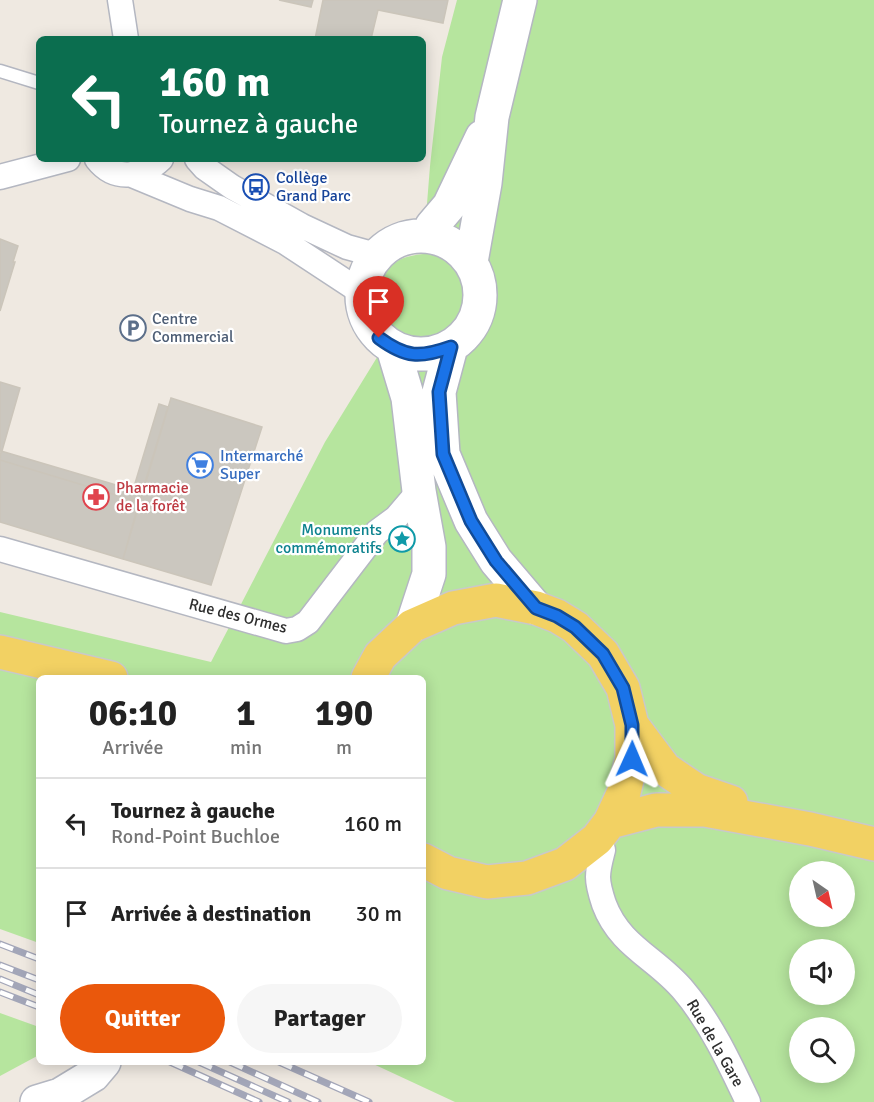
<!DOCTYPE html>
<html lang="fr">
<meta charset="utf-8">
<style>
body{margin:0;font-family:Signika,sans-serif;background:#f6f6f6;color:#222;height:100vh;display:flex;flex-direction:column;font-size:22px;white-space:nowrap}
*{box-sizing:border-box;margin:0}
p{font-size:20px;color:#767676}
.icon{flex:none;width:33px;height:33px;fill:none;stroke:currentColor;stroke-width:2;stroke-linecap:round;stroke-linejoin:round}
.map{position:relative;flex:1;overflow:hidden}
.drawer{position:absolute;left:36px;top:675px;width:390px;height:390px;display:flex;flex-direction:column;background:#fff;border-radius:9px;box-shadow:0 3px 15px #0003}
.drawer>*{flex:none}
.hud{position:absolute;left:36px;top:36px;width:390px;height:126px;border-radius:9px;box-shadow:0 3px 15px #0003;background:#0b6e4f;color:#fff;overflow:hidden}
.needle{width:39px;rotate:146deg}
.tools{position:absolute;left:789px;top:861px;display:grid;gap:12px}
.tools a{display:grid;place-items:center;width:66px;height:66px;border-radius:50%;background:#fff;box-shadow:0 3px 15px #0003;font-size:30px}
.pin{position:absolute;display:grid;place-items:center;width:51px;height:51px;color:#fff;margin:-62px -26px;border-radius:50% 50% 50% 0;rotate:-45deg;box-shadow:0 0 6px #0007}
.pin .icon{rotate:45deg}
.me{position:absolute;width:66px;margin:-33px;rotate:1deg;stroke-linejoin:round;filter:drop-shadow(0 0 4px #0008)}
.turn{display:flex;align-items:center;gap:21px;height:126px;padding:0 24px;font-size:27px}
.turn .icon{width:78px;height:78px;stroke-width:2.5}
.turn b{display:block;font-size:42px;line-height:51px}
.eta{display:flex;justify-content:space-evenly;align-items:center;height:102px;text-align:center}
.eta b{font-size:36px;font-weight:800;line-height:42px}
.primary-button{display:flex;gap:12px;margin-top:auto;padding:12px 24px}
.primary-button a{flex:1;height:69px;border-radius:36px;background:#ea580c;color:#fff;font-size:24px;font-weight:800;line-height:69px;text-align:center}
.primary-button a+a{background:#f6f6f6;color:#222}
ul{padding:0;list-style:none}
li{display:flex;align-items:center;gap:18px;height:90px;padding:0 24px;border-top:2px solid #e0e0e0}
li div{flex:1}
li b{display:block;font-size:22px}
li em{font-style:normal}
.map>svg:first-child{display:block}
.green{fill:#b6e59e;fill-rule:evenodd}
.building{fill:#cbc7bf;stroke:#cbc5ba;stroke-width:1.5}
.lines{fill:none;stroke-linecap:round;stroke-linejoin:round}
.lane-casing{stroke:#b4b7c1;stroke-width:15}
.street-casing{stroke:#b4b7c1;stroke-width:27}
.secondary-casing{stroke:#b4b7c1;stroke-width:36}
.primary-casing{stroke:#c9c9c9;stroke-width:36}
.lane{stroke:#fff;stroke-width:12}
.street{stroke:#fff;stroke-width:24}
.secondary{stroke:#fff;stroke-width:33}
.primary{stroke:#f2d163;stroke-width:33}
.rail-casing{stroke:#a3a6b8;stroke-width:7}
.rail{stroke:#fff;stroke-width:4.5;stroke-dasharray:14;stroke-linecap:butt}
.route-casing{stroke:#114b97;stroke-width:15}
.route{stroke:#1a73e8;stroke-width:10}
.labels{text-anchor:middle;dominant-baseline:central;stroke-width:4.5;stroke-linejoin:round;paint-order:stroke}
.transit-label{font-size:16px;fill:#164399;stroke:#fff;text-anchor:start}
.service-label{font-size:16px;fill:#4e5e75;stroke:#fff;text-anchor:start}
.shop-label{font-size:16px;fill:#366cbe;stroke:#fff;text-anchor:start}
.health-label{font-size:16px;fill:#be3a42;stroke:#fff;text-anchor:start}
.culture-label{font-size:16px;fill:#0d838f;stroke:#fff;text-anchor:end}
.street-label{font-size:16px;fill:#2e2e2e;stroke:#fff}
</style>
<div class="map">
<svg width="874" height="1102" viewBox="0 0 874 1102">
<rect width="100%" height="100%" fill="#efe9e1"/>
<path class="green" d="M457,0H874V1102H455L369,1062H423V678H39V943L0,929V612L211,662L325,442L392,333C370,313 371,275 399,260C407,256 415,255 423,254L430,166L442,57ZM800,872H844V916H800ZM800,950H844V994H800ZM800,1028H844V1072H800Z
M0,1013L39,1027V1055L0,1076Z"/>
<path class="building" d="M279,0H313L311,7Z
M323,0H448L443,23L378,10L371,39H315Z
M0,239L18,246L13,262H15L0,311Z
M0,382L20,388L2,451H0Z
M171,398L262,427L211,585L123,559Z
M159,404L168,407L139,502L0,460L1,451L133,490Z
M0,460L139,502L123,559L0,522Z"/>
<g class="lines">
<g class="lane-casing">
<path id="lane" d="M0,71L39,83"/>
</g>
<g class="street-casing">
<path id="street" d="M120,0L126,39
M97,159C115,182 142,177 161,159
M197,159L205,168L232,187L302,226L347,247L376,255
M132,175L190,199L219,208L285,242L361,292
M0,177L68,159
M0,549L286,631L297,629L308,622L377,532L396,518L419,491
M597,839L603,850C601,858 598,868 598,877C598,886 601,895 604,904C620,947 657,958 684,991C711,1023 730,1064 748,1102"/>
</g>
<g class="secondary-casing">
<path id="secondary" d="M362 295a59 59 0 1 1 118 0a59 59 0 1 1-118 0Z
M432,236V226L449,206L482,137
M471,262L485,183L492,117L520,0
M451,347L439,392L443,454L471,521L496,561L536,608
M393,348L408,398L419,491L429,547V574L412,626
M37,1102L60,1095L93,1075L104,1062"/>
</g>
<g class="primary-casing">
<path id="primary" d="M0,652L111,678
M368,678L380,656L412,626L453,608L496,600L536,608L557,616L575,627L603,654L623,688L632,725V759L624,792L610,822L597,839L565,864L527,878L487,882L448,873L423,860
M632,725L665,769L696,790L731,802
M610,822L656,810H705L810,829L874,844"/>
</g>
<use href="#lane" class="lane"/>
<use href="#street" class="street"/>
<use href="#secondary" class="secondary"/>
<use href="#primary" class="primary"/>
<g class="rail-casing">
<path id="rail" d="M0,944L39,959
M0,965L39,980
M0,979L39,995
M0,992L39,1007
M170,1062L259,1102
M199,1062L288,1102
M230,1062L318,1102
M279,1062L369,1102"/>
</g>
<use href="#rail" class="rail"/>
</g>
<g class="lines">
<g class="route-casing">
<path id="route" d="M379,338C406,358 420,358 451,347L439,392L443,454L471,521L496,561L536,608L557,616L575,627L603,654L623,688L632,725V759"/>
</g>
<use href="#route" class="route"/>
</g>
<defs>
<g id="bus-ring" transform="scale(1.35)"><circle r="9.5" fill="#fff" stroke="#1a4fb4" stroke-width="1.5"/><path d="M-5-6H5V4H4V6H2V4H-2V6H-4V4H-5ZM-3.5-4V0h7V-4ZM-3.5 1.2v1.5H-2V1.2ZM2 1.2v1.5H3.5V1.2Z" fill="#1a4fb4"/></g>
<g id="parking-ring" transform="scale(1.35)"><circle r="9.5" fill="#fff" stroke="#5c6f8a" stroke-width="1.5"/><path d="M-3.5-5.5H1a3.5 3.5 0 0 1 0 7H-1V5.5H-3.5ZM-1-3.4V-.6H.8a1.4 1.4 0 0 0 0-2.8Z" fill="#5c6f8a"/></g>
<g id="supermarket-ring" transform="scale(1.35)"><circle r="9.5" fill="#fff" stroke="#3f7fe0" stroke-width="1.5"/><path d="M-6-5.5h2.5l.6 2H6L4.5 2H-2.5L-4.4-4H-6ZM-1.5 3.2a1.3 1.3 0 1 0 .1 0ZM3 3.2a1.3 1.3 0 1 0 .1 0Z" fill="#3f7fe0"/></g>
<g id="pharmacy-ring" transform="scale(1.35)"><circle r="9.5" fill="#fff" stroke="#e0444e" stroke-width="1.5"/><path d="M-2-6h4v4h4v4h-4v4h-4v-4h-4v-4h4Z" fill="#e0444e"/></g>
<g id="sight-ring" transform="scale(1.35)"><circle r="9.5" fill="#fff" stroke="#0f9aa8" stroke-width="1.5"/><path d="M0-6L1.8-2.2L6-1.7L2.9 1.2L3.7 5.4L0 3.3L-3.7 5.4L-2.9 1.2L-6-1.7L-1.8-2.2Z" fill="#0f9aa8"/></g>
</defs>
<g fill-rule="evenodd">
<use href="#bus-ring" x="256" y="187"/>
<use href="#parking-ring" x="133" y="328"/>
<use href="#supermarket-ring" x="200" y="465"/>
<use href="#pharmacy-ring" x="96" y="497"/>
<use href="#sight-ring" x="402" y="539"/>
</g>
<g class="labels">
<g class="transit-label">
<text x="276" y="178">Collège<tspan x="276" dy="18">Grand Parc</tspan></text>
</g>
<g class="service-label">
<text x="152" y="319">Centre<tspan x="152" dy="18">Commercial</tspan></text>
</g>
<g class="shop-label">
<text x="220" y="456">Intermarché<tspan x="220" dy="18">Super</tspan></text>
</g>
<g class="health-label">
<text x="116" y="488">Pharmacie<tspan x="116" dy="18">de la forêt</tspan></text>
</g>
<g class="culture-label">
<text x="382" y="530">Monuments<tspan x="382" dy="18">commémoratifs</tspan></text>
</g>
<g class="street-label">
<text transform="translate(238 616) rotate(14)">Rue des Ormes</text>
<text transform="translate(715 1043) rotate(60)">Rue de la Gare</text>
</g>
</g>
</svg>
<div class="tools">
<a><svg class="needle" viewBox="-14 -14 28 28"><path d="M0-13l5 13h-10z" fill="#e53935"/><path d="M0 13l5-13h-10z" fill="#767676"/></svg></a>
<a><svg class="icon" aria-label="sound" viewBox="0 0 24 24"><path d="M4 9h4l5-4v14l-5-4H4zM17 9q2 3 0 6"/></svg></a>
<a><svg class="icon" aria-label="search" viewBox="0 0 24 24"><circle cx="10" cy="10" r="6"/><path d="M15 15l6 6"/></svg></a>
</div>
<div class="pin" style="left:379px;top:338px;background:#d93025"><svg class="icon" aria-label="arrive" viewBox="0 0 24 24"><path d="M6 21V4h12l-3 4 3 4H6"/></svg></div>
<svg class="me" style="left:632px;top:759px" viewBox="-20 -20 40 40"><path d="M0-17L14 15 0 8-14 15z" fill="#1a73e8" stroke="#fff" stroke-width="4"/></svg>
<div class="hud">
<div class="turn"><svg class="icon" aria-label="left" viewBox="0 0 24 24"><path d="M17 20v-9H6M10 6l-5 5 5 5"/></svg><div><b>160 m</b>Tournez à gauche</div></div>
</div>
<section class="drawer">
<div class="eta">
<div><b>06:10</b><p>Arrivée</p></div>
<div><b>1</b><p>min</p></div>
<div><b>190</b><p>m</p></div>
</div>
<ul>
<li><svg class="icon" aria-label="left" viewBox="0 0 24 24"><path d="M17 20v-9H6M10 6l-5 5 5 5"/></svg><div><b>Tournez à gauche</b><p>Rond-Point Buchloe</p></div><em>160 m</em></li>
<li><svg class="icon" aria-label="arrive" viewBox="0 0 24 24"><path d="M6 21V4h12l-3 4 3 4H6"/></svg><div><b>Arrivée à destination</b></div><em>30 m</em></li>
</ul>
<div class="primary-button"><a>Quitter</a><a>Partager</a></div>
</section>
</div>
